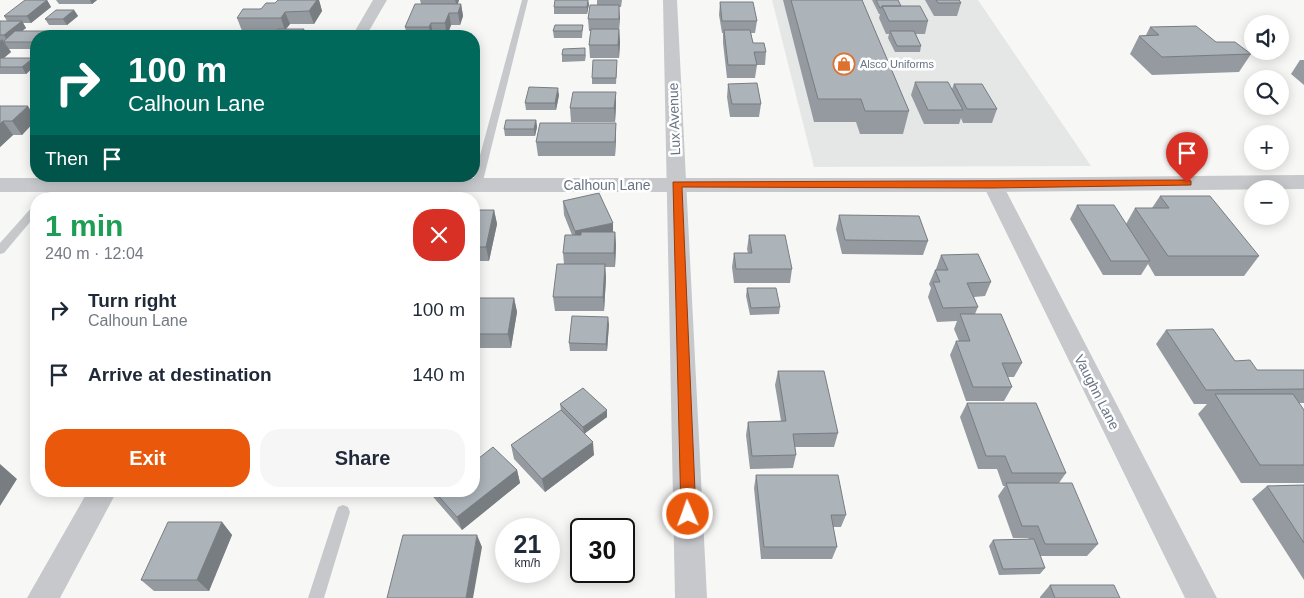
<!DOCTYPE html>
<meta charset="utf-8">
<style>
body{margin:0;font-family:Arial,sans-serif;background:#f6f6f7;color:#1f2937;height:100vh;display:flex;flex-direction:column;font-size:19px;white-space:nowrap}
*{box-sizing:border-box;margin:0}
p{font-size:16px;color:#747a83}
.icon{flex:none;width:28px;height:28px;fill:none;stroke:currentColor;stroke-width:2;stroke-linecap:round;stroke-linejoin:round}
.map{position:relative;flex:1;overflow:hidden}
.drawer{position:absolute;left:30px;top:192px;width:450px;height:305px;display:flex;flex-direction:column;background:#fff;border-radius:20px;box-shadow:0 2px 12px #0003}
.drawer>*{flex:none}
.hud{position:absolute;left:30px;top:30px;width:450px;height:152px;border-radius:20px;box-shadow:0 2px 12px #0003;background:#00695c;color:#fff;overflow:hidden}
.fabs{position:absolute;left:1244px;top:15px;display:grid;gap:10px}
.fabs a{display:grid;place-items:center;width:45px;height:45px;border-radius:50%;background:#fff;box-shadow:0 2px 12px #0003;font-size:25px}
.speed{position:absolute;left:495px;top:518px;display:flex;gap:10px;font-size:25px;font-weight:700;text-align:center}
.speed>*{display:grid;place-content:center;width:65px;height:65px;border-radius:50%;background:#fff;box-shadow:0 2px 12px #0003;line-height:1}
.speed small{font-size:12px;font-weight:400}
.speed .limit{border:2px solid #111;border-radius:8px;background:#fff;color:#111}
.pin{position:absolute;display:grid;place-items:center;width:42px;height:42px;color:#fff;margin:-51px -21px;border-radius:50% 50% 50% 0;rotate:-45deg;box-shadow:0 0 5px #0007}
.pin .icon{rotate:45deg}
.me{position:absolute;width:55px;margin:-28px;rotate:358deg;stroke-linejoin:round;filter:drop-shadow(0 0 4px #0008)}
.turn{display:flex;align-items:center;gap:18px;height:105px;padding:0 15px;font-size:22px}
.turn .icon{width:65px;height:65px;stroke-width:2.5}
.turn b{display:block;font-size:35px;line-height:42px}
.then{display:flex;align-items:center;height:48px;padding:0 15px;background:#0003;gap:10px;font-size:19px}
.round{display:grid;place-items:center;flex:none;width:52px;height:52px;border-radius:20px;background:#f6f6f7}
.overview{display:flex;align-items:center;justify-content:space-between;height:85px;padding:0 15px}
h1{font-size:30px;font-weight:700;line-height:38px;color:#1e9e55}
.button{display:flex;gap:10px;margin-top:auto;padding:10px 15px}
.button a{flex:1;height:58px;border-radius:20px;background:#ea580c;color:#fff;font-size:20px;font-weight:700;line-height:58px;text-align:center}
.button a+a{background:#f6f6f7;color:#1f2937}
ul{padding:0;list-style:none}
li{display:flex;align-items:center;gap:15px;height:65px;padding:0 15px}
li div{flex:1}
li b{display:block;font-size:19px}
li em{font-style:normal}
.map>svg:first-child{display:block}
.built{fill:#e5e7e6}
.lines{fill:none;stroke-linecap:round;stroke-linejoin:round}
.service{fill:#c6c8cc;fill-rule:evenodd}
.minor{fill:#c6c8cc;fill-rule:evenodd}
.tertiary{fill:#c6c8cc;fill-rule:evenodd}
.wall{fill:#949a9f}
.shaded-wall{fill:#787d82}
.building{fill:#acb3b9;stroke:#787d82}
.route{fill:#ea580c;stroke:#983908}
.labels{text-anchor:middle;dominant-baseline:central;stroke-width:5;stroke-linejoin:round;paint-order:stroke}
.far-poi-label{font-size:11px;fill:#687485;stroke:#fff;text-anchor:start}
.street-label{font-size:14px;fill:#687485;stroke:#fff}
</style>
<div class="map">
<svg width="1304" height="598" viewBox="0 0 1304 598">
<rect width="100%" height="100%" fill="#f7f8f5"/>
<path class="built" d="M772,0H978L1091,166L814,167Z"/>
<g class="lines">
<path class="service" d="M522,0H528L482,185L477,188L472,185Z
M57,183L62,186L51,199H40L54,184Z
M36,206V215L4,253L0,254V243L32,207Z
M343,505L348,507L350,512L324,598H308L336,512L338,507Z"/>
<path class="minor" d="M373,0H387L366,36H352Z
M663,0H677L707,598H675Z
M271,176H290L278,199H258Z
M993,179L1000,181L1003,185L1217,598H1185L983,185L986,181Z
M88,491H117L60,598H27Z"/>
<path class="tertiary" d="M1304,175V189L993,192H0V178H993Z"/>
</g>
<path class="wall" d="M47,0L51,7L31,23H23L26,28L22,31H54L57,36H36V49H9L11,52L4,58L36,63V65L26,74H0V21H7L4,16Z
M56,0H97L92,4H59Z
M278,0H329H319L322,11L314,24H290L286,29H304L306,35L276,30L242,31L237,18L275,3Z
M420,0H459L458,4H461L463,16L460,25H451L447,36H407L405,27L421,4Z
M597,0H622L621,7H619V29L620,42L619,58H590L589,45L591,31H589L588,19L597,5Z
M783,0H862L909,111L903,134H860L856,122H814Z
M872,0H898L901,6L928,21L925,34H916L921,46L920,52H895L888,38L889,34H886L879,18L880,14H879Z
M925,0H959L961,3L957,16H934Z
M720,2L757,21L755,33H751L753,43L766,52L765,65H757L755,78H727L723,43V33H722L719,15Z
M589,4L587,14H554V7Z
M74,10L78,16L67,25H49L45,19Z
M583,25L582,38H554L553,31Z
M1150,27L1216,42L1251,54L1239,72L1152,75L1130,54L1139,36L1146,35Z
M563,49L586,55L585,61L562,62V55Z
M1300,60H1304V85L1291,74Z
M617,67L616,84H592V78Z
M915,82L952,89L954,84L997,109L992,123H963L961,118L959,124H924L911,95Z
M728,84L761,104L759,117H730L727,97Z
M559,95L556,110H526L525,103Z
M616,105L615,122H571L570,108Z
M0,106L36,119V120L22,135H13L0,147Z
M536,120L537,127L535,136H505L504,129Z
M616,123V137L615,156H538L536,142Z
M1160,196L1259,256L1244,276H1155L1148,264L1141,275H1103L1070,219L1077,205L1126,224L1135,208H1152Z
M563,201L613,232H615L616,246L615,267H605L606,278L604,311H555L553,297L564,264L563,253L572,235L564,215Z
M474,210H494L497,224L489,261H474Z
M839,215L928,241L923,255L842,254L836,229Z
M749,235L792,269L790,283H734L732,267L734,253H748L747,249Z
M941,255L991,282L985,296L974,297L978,307L975,314L1022,363L1014,377H1007L1012,387L1004,401H966L950,355L956,341H959L954,329L957,321L937,322L928,297L931,288L929,284L935,270H936V269Z
M747,288L780,307L779,314L750,315L746,296Z
M474,298H514L517,312L511,348H474Z
M609,324L607,351H570L569,343Z
M1166,330L1257,370H1304V403H1299L1304,410V483H1241L1198,414L1207,404H1194L1156,344Z
M778,371L838,433L834,447H795L796,455L793,468L750,469L746,435L748,422L781,421L775,385Z
M967,403L1066,473L1059,483L1098,544L1087,556H1040L1045,568L1040,574L999,575L989,546L993,540L1029,539L1028,538H1013L998,496L1005,486H1003L997,469H978L960,417Z
M560,404L607,417L585,433L594,455L545,492L514,459L511,445L561,411Z
M517,470L520,483L462,530L428,491H474Z
M756,475L846,515L841,527H833L837,547L832,559H761L754,488Z
M1304,485V580L1252,499L1267,486Z
M222,522L232,535L209,591H154L141,580Z
M1050,585L1120,598H1040V597Z"/>
<path class="shaded-wall" d="M47,0L51,7L31,23L27,16Z
M90,0H97L92,4Z
M317,0H319L322,11L314,24L309,11Z
M455,0H459L457,6Z
M588,0L589,4L587,14V7Z
M461,4L463,16L460,25L458,13Z
M619,5L620,18L619,31Z
M74,10L78,16L67,25L63,19Z
M285,12L290,24L285,30L281,18Z
M449,13L451,25L447,36L445,23Z
M22,21L26,28L8,42L4,35Z
M431,23L433,36H431L429,27Z
M304,29L306,35V36H299Z
M619,29L620,42L619,58L618,45Z
M54,31L57,36H48Z
M2,39L11,52L0,61V41Z
M33,58L36,63V65L26,74L22,67Z
M558,88L559,95L556,110L555,103Z
M616,92V105L615,122L614,108Z
M28,106L36,119V120L22,135L12,121Z
M536,120L537,127L535,136L534,129Z
M3,121L13,135L0,147V124Z
M616,123V137L615,156V142Z
M494,210L497,224L489,261L486,247Z
M613,223V237L576,245L575,231Z
M615,232L616,246L615,267L614,253Z
M605,264L606,278L604,311L603,297Z
M514,298L517,312L511,348L508,334Z
M608,317L609,324L607,351L606,344Z
M607,410V417L584,434L583,427Z
M593,442L594,455L545,492L542,479Z
M0,464L17,479L0,506Z
M517,470L520,483L462,530L457,517Z
M222,522L232,535L209,591L197,580Z
M477,535L482,547L473,598H466Z"/>
<path class="building" d="M25,0H47L27,16H4Z
M278,0H317L309,11L285,12L281,18H237L243,9H261L266,3H275Z
M555,0H588L587,7H554Z
M791,0H862L909,111H865L861,99H818Z
M876,0H898L901,6H882L881,8H880Z
M936,0H959L961,3H938Z
M720,2H753L757,21H722Z
M415,4H461L458,13H449L445,23H431L429,27H405Z
M590,5H619V19H588Z
M882,6H920L928,21H889Z
M56,10H74L63,19H45Z
M0,21H22L4,35H0Z
M555,25H583L582,31H553Z
M1196,26L1216,42H1235L1251,54L1162,57L1139,36L1159,35L1150,27Z
M278,29H304L299,36H272Z
M591,29H619L618,45H589Z
M724,30H750L753,43H764L766,52H754L757,65H728Z
M15,31H54L48,36H36V42H4V41Z
M890,31H914L921,46H897Z
M585,48V55H562L563,49Z
M0,58H33L22,67H0Z
M593,60H617L616,78H592Z
M915,82H948L963,110H928Z
M757,83L761,104H732L728,84Z
M954,84H982L997,109H967Z
M529,87L558,88L555,103H525Z
M573,92H616L614,108H570Z
M0,106H28L12,121H3L0,124Z
M506,120H536L534,129H504Z
M540,123H616L615,142H536Z
M599,193L613,223L575,231L563,201Z
M1160,196H1210L1259,256H1168L1135,208H1169Z
M1077,205H1114L1150,261H1111Z
M474,210H494L486,247H474Z
M839,215L919,216L928,241L845,240Z
M581,232H615L614,253H563L565,235H581Z
M749,235H785L792,269H736L734,253H752Z
M978,254L991,282L967,283L978,307L943,308L933,282H940L935,270H948L941,255Z
M557,264H605L603,297H553Z
M747,288H776L780,307L751,308Z
M474,298H514L508,334H474Z
M960,314H1001L1022,363H1002L1012,387H973L956,341H970Z
M572,316L608,317L606,344L569,343Z
M1213,329L1235,361L1250,360L1257,370H1304V389L1206,390L1166,330Z
M778,371H824L838,433L793,434L796,455L752,456L748,422L786,421Z
M583,388L607,410L583,427L560,404Z
M1215,394H1293L1304,410V465H1260Z
M967,403H1036L1066,473H1012L1005,456H986Z
M561,410L593,442L542,479L511,445Z
M493,447L517,470L457,517L434,491H474V462Z
M756,475H838L846,515H831L837,547H764Z
M1006,483H1072L1098,544H1045L1038,526H1022Z
M1304,485V543L1267,486Z
M168,522H222L197,580H141Z
M403,535H477L466,598H387Z
M1034,539L1045,568L1003,569L993,540Z
M1050,585H1114L1120,598H1055Z"/>
<path class="route" d="M1187,180L1191,181V185L992,188L682,187L696,514L694,519L688,521L683,519L681,514L673,182Z"/>
<defs>
<g id="shop-ring" transform="scale(1.125)"><circle r="9.5" fill="#fff" stroke="#dd7130" stroke-width="1.5"/><path d="M-5-2.5h2.3a2.7 3.5 0 0 1 5.4 0H5L5.5 6h-11ZM-1.5-2.5h3a1.5 2.3 0 0 0-3 0Z" fill="#dd7130"/></g>
</defs>
<g fill-rule="evenodd">
<use href="#shop-ring" x="844" y="64"/>
</g>
<g class="labels">
<g class="far-poi-label">
<text x="860" y="64">Alsco Uniforms</text>
</g>
<g class="street-label">
<text transform="translate(674 119) rotate(-92)">Lux Avenue</text>
<text x="607" y="185">Calhoun Lane</text>
<text transform="translate(1097 392) rotate(63)">Vaughn Lane</text>
</g>
</g>
</svg>
<div class="fabs">
<a><svg class="icon" aria-label="sound" viewBox="0 0 24 24"><path d="M4 9h4l5-4v14l-5-4H4zM17 9q2 3 0 6"/></svg></a>
<a><svg class="icon" aria-label="search" viewBox="0 0 24 24"><circle cx="10" cy="10" r="6"/><path d="M15 15l6 6"/></svg></a>
<a>+</a>
<a>−</a>
</div>
<div class="speed"><div>21<small>km/h</small></div><div class="limit">30</div></div>
<div class="pin" style="left:1187px;top:183px;background:#d93025"><svg class="icon" aria-label="arrive" viewBox="0 0 24 24"><path d="M6 21V4h12l-3 4 3 4H6"/></svg></div>
<svg class="me" style="left:688px;top:514px" viewBox="-20 -20 40 40"><circle r="17" fill="#ea580c" stroke="#fff" stroke-width="3"/><path d="M0-11L8 9 0 5-8 9z" fill="#fff"/></svg>
<div class="hud">
<div class="turn"><svg class="icon" aria-label="right" viewBox="0 0 24 24"><path d="M7 20v-9h11M14 6l5 5-5 5"/></svg><div><b>100 m</b>Calhoun Lane</div></div>
<div class="then">Then<svg class="icon" aria-label="arrive" viewBox="0 0 24 24"><path d="M6 21V4h12l-3 4 3 4H6"/></svg></div>
</div>
<section class="drawer">
<div class="overview"><div><h1>1 min</h1><p>240 m · 12:04</p></div><a class="round" style="background:#d93025;color:#fff"><svg class="icon" aria-label="close" viewBox="0 0 24 24"><path d="M6 6l12 12M18 6L6 18"/></svg></a></div>
<ul>
<li><svg class="icon" aria-label="right" viewBox="0 0 24 24"><path d="M7 20v-9h11M14 6l5 5-5 5"/></svg><div><b>Turn right</b><p>Calhoun Lane</p></div><em>100 m</em></li>
<li><svg class="icon" aria-label="arrive" viewBox="0 0 24 24"><path d="M6 21V4h12l-3 4 3 4H6"/></svg><div><b>Arrive at destination</b></div><em>140 m</em></li>
</ul>
<div class="button"><a>Exit</a><a>Share</a></div>
</section>
</div>
